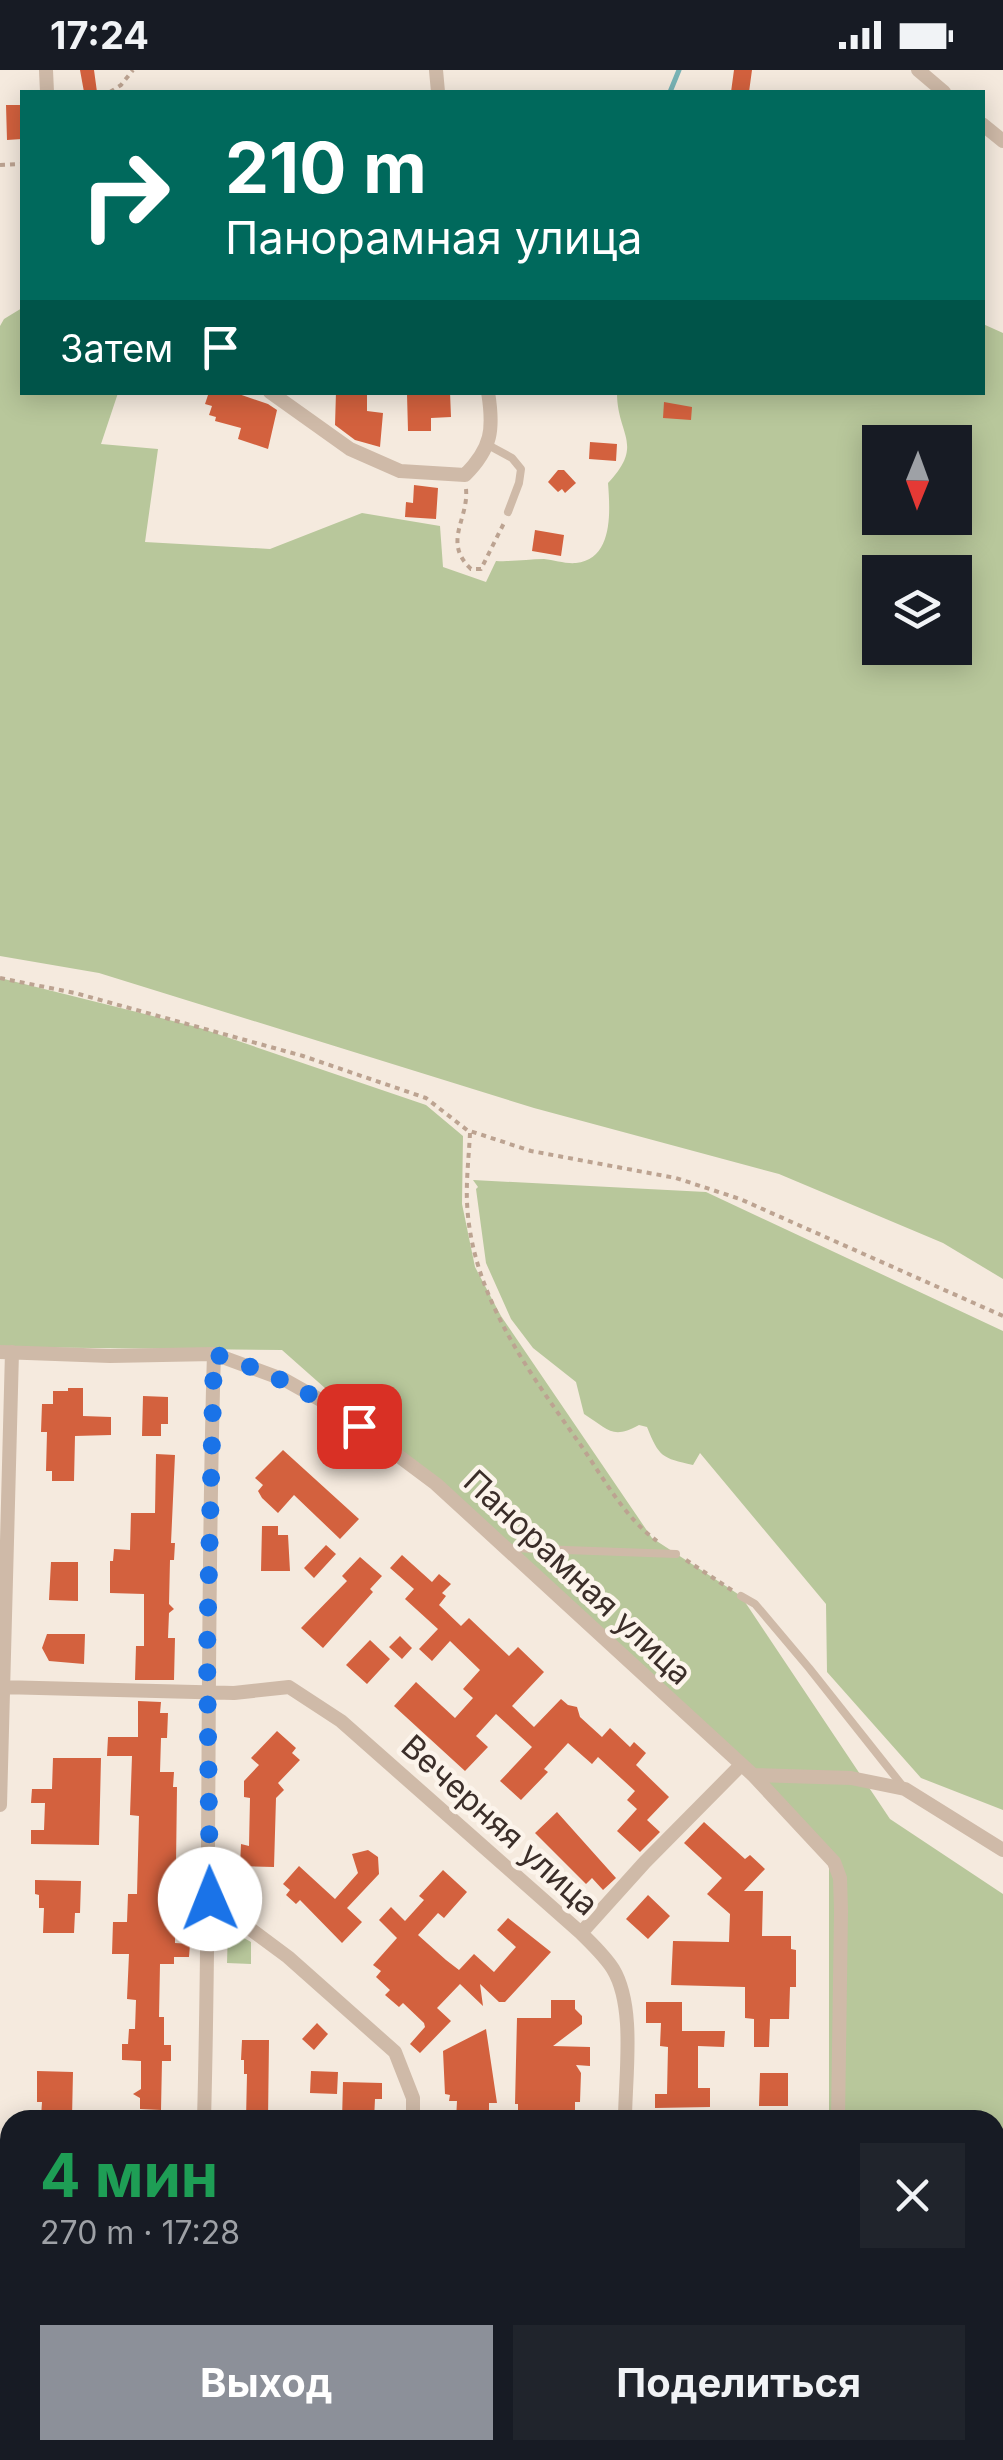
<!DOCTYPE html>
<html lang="ru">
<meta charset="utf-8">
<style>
body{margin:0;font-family:Inter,sans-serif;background:#20242c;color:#f1f3f6;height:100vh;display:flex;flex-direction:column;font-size:38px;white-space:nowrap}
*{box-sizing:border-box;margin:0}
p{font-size:32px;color:#9ea1a6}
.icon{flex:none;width:55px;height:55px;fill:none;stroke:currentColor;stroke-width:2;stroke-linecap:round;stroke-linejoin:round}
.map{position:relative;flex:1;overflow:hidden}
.sheet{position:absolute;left:0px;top:2040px;width:1005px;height:350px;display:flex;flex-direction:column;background:#171b24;border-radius:30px 30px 0 0;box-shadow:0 5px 25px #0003}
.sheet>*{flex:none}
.hud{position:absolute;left:20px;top:20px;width:965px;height:305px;border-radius:0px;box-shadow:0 5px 25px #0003;background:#00695c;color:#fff;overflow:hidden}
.needle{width:65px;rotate:181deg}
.tools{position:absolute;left:862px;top:355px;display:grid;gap:20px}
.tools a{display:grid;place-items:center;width:110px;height:110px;border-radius:0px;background:#171b24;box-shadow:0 5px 25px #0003;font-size:50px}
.pin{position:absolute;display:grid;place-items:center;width:85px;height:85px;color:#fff;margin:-42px;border-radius:20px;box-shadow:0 5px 15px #0006}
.me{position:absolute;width:110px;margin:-55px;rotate:359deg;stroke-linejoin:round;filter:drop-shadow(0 0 8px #0008)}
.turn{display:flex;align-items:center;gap:35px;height:210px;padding:0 40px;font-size:45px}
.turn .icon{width:130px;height:130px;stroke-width:2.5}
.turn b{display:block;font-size:70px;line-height:85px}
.then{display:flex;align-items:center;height:95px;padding:0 40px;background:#0003;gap:20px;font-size:38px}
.round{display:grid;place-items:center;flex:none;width:105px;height:105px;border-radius:0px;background:#20242c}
.overview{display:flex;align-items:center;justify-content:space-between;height:170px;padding:0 40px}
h1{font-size:60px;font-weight:700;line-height:75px;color:#1e9e55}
.action{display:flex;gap:20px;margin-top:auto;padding:20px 40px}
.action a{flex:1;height:115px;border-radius:0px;background:#8c9099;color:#fff;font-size:40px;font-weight:700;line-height:115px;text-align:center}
.action a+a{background:#20242c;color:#f1f3f6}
.status{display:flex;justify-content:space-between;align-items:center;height:70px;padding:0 50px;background:#171b24;direction:ltr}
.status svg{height:28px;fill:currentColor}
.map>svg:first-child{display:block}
.green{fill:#b8c79b;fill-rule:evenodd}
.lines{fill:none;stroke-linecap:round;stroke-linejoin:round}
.stream{stroke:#79b4b6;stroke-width:5}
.building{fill:#d3613e}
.path{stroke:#bca391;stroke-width:4;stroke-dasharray:5 5;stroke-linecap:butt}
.lane{stroke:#cfbaa8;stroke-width:8}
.street{stroke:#cfbaa8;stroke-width:14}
.route{stroke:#1a73e8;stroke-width:18;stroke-dasharray:0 32.4}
.labels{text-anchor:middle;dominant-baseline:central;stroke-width:9;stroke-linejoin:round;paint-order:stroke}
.street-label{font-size:32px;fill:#3b2e29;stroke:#fcf4eb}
</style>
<div class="status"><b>17:24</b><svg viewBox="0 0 49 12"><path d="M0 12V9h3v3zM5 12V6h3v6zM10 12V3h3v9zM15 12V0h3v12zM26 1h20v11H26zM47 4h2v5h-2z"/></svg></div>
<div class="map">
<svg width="1003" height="2390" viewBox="0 0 1003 2390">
<rect width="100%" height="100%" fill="#f5eade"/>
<path class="green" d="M22,238V322L118,323L101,374L158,379L145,472L270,479L362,443L440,456L443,497L486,512L496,491C513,492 528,489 544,489C554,490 566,494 576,493C614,489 610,440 608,413C645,374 617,365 617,323L982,322L983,254L1003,263V1209L943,1173L779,1104L534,1038L99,903L0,886V256L4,249ZM880,372H955V448H880ZM880,502H955V578H880Z
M0,908L197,957L426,1035L463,1066L462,1134L475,1197L501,1246L652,1468L741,1526L890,1749L1003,1824V2390H828V2380H995V2050H829V1780L752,1696L282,1280L0,1277Z
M473,1110L706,1122L1003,1261V1740L921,1708L827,1602L826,1534L700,1383L693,1395C662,1388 659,1387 647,1357L639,1355C612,1370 608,1359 584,1344L576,1312L533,1278L511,1249L486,1193L476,1119L478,1117Z
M228,1859L251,1872V1894L227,1893Z"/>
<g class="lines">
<path class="stream" d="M670,22L679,0"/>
</g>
<path class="building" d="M80,0H94L97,22H84Z
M734,0H752L749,22H731Z
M6,35H22V69L7,70Z
M209,322H233L268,334L277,340L268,379L238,369L241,358L215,351L216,347L209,345L212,336L205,334Z
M336,322L367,323V341L383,343L380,377L355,370L335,355Z
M450,322L451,347L431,348V361H408L407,324Z
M664,332L692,337L691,350L663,348Z
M590,372L617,374L616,391L589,389Z
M558,400H564L576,413L565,423L562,419L558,422L548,412Z
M414,415L438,418L436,449L405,447L406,432L413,433Z
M535,460L564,465L561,486L532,481Z
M68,1318H83V1346L111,1347V1365L75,1366L74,1411H52V1401H46L47,1362H41L42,1334H53V1321H68Z
M143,1326L168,1327V1354H161V1366H142Z
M283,1380L359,1449L340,1469L294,1425L278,1443L262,1428L258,1421L263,1415L255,1408Z
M156,1384L175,1385L171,1473H175L174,1490H170L169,1534L174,1539L169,1543L168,1568H175L174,1610H135L136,1576H144V1524L110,1523V1491H113L114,1479L130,1480L131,1443H155Z
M262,1456H278V1465H288L290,1501H261Z
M326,1475L336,1484L314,1508L304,1498Z
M402,1485L432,1512L439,1504L451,1514L442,1523L446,1526L439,1535L461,1556L469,1548L509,1586L518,1577L544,1602L512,1636L534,1657L561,1629L568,1635L577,1637L580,1647L602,1667L610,1658L630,1677L634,1672L646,1683L636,1695L669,1727L647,1750L660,1762L640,1782L617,1761L637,1739L627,1730L635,1721L598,1687L592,1694L568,1673L544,1699L548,1702L521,1730L500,1711L532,1677L496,1644L476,1666L488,1677L465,1701L394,1636L416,1612L455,1648L473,1628L463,1619L480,1600L450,1571L432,1591L419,1579L438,1559L405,1529L414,1519L390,1498Z
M360,1487L382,1506L370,1519L373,1522L323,1578L301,1558L347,1511L342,1506Z
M51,1492H78V1531L49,1530Z
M47,1564H85L84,1594L49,1591L42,1578Z
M400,1566L412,1578L402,1589L389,1577Z
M370,1570L390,1589L367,1614L346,1595Z
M138,1631L161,1632L160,1643H168L167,1668H161L160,1702H174L173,1717H177L175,1873L190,1874L189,1887H174V1894H160L159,1947H164V1975H171V1991H162L161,2040L140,2039V2028L133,2024L141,2019V1991L122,1990V1974H128L129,1959H135L136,1930L127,1929L129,1884H112L113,1852H127L128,1824H137L139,1746L130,1745L132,1686H107L108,1667H138Z
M277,1661L296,1678L292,1683L300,1690L278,1713L284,1720L276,1728L274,1797L240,1796L241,1774L249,1776L250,1728L244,1727V1711L259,1695L251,1688Z
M53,1688H101L99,1775L31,1774V1760H44L45,1733H31L32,1719H52Z
M557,1742L616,1808L603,1820L592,1808L586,1814L535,1763Z
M704,1752L745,1789L750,1785L765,1799L744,1821H763L762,1866H791V1879L796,1880V1917H790L789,1949H770L769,1977H754V1949L745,1948V1917L671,1915L673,1871L729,1872L730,1844L707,1824L722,1808L684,1773Z
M368,1780L378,1787L379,1804L347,1838L362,1852L342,1873L300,1830L296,1834L286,1825L290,1820L283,1814L299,1796L335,1829L358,1803L352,1784Z
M443,1800L467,1822L444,1848L438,1843L418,1865L446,1890L459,1900L474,1884L494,1902L516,1877L497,1860L508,1848L551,1882L505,1932H499L480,1914L483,1936L460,1914L437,1938L451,1951L420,1983L410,1974L425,1957L424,1953L403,1933L399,1937L385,1925L390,1920L376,1907L381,1901L373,1895L397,1868L379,1850L391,1837L405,1851L424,1830L419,1826Z
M35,1810L81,1811L80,1843H75L74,1863H43L44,1838H39V1825L35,1824Z
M648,1825L670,1846L648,1869L626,1849Z
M551,1930H575V1939L582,1946V1954L553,1976L590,1977V1996L576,1995L581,2003L580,2032H575V2050L518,2048V2034H515L517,1948H551Z
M646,1932H682V1961H725L724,1977L698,1976V2018H710V2037L655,2038V2024H667L668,1977L660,1976L661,1953H646Z
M317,1953L328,1964L314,1980L302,1969Z
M486,1959L497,2033H489V2050H456L457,2031H449L450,2025L445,2024L443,1981Z
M242,1970H269L268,2050H246L247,2004H244V1990H241Z
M37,2001L73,2002L72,2048L41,2047L42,2032H37Z
M311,2001L338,2002L337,2024L310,2023Z
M760,2003H788V2036H759Z
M343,2012L382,2013V2029H375L374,2050H342Z"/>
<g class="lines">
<path class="path" d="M110,22L121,15L133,0
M0,95L22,94
M466,419C469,449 442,472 471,499H481L505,451
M0,908L75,923L303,986L426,1028L467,1060L531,1081L676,1108L740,1129L1003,1246
M470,1063C469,1086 466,1109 467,1132C471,1226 530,1303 582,1377C604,1409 625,1448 657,1471
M686,1490L733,1521"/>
<path class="lane" d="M488,375L512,388L521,399L519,413L508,442
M510,1478L676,1484
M741,1526L755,1534L809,1598L905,1719
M0,2311H10"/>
<path class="street" d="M46,0L47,22
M436,0L438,22
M918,0L944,22
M982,54L1003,71
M270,322L350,379L400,401L465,405C492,378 494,359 488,322
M0,1282L110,1286L214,1284L285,1310L333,1337L436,1414L753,1705L834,1792L840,1808L841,1841L838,2050
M0,1617L234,1623L289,1617L341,1651L581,1863C592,1874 605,1886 613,1899C636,1937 625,2007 625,2050
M753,1705L851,1708L905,1719L1003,1780
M0,1735L12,1282
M210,1829L288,1887L395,1982L413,2028V2050
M581,1863L645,1792L741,1695
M204,2050C211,1795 206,1539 214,1284
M196,2390V2380
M402,2390L403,2380
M615,2390L616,2380
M833,2390V2380"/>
</g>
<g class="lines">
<path class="route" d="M210,1829L207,1582L214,1284C267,1301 314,1323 359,1356"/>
</g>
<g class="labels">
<g class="street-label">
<text transform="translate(578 1507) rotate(43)">Панорамная улица</text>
<text transform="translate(500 1755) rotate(42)">Вечерняя улица</text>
</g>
</g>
</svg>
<div class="tools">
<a><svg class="needle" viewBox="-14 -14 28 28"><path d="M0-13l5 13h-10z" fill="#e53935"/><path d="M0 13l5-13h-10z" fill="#9ea1a6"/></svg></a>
<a><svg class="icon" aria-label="layers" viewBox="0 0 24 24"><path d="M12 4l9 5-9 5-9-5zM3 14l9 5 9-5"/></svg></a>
</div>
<div class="pin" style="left:359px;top:1356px;background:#d93025"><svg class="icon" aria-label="arrive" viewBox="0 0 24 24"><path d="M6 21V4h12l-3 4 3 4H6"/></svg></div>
<svg class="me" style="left:210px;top:1829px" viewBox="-20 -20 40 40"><circle r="19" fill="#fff"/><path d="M0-13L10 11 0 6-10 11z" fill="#1a73e8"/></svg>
<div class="hud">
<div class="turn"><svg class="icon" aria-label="right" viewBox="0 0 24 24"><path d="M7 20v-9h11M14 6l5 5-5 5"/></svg><div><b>210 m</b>Панорамная улица</div></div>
<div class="then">Затем<svg class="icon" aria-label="arrive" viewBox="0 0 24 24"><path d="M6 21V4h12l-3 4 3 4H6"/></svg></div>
</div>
<section class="sheet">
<div class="overview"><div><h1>4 мин</h1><p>270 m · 17:28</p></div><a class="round"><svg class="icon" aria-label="close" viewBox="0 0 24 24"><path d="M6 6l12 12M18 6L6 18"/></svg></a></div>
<div class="action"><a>Выход</a><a>Поделиться</a></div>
</section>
</div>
